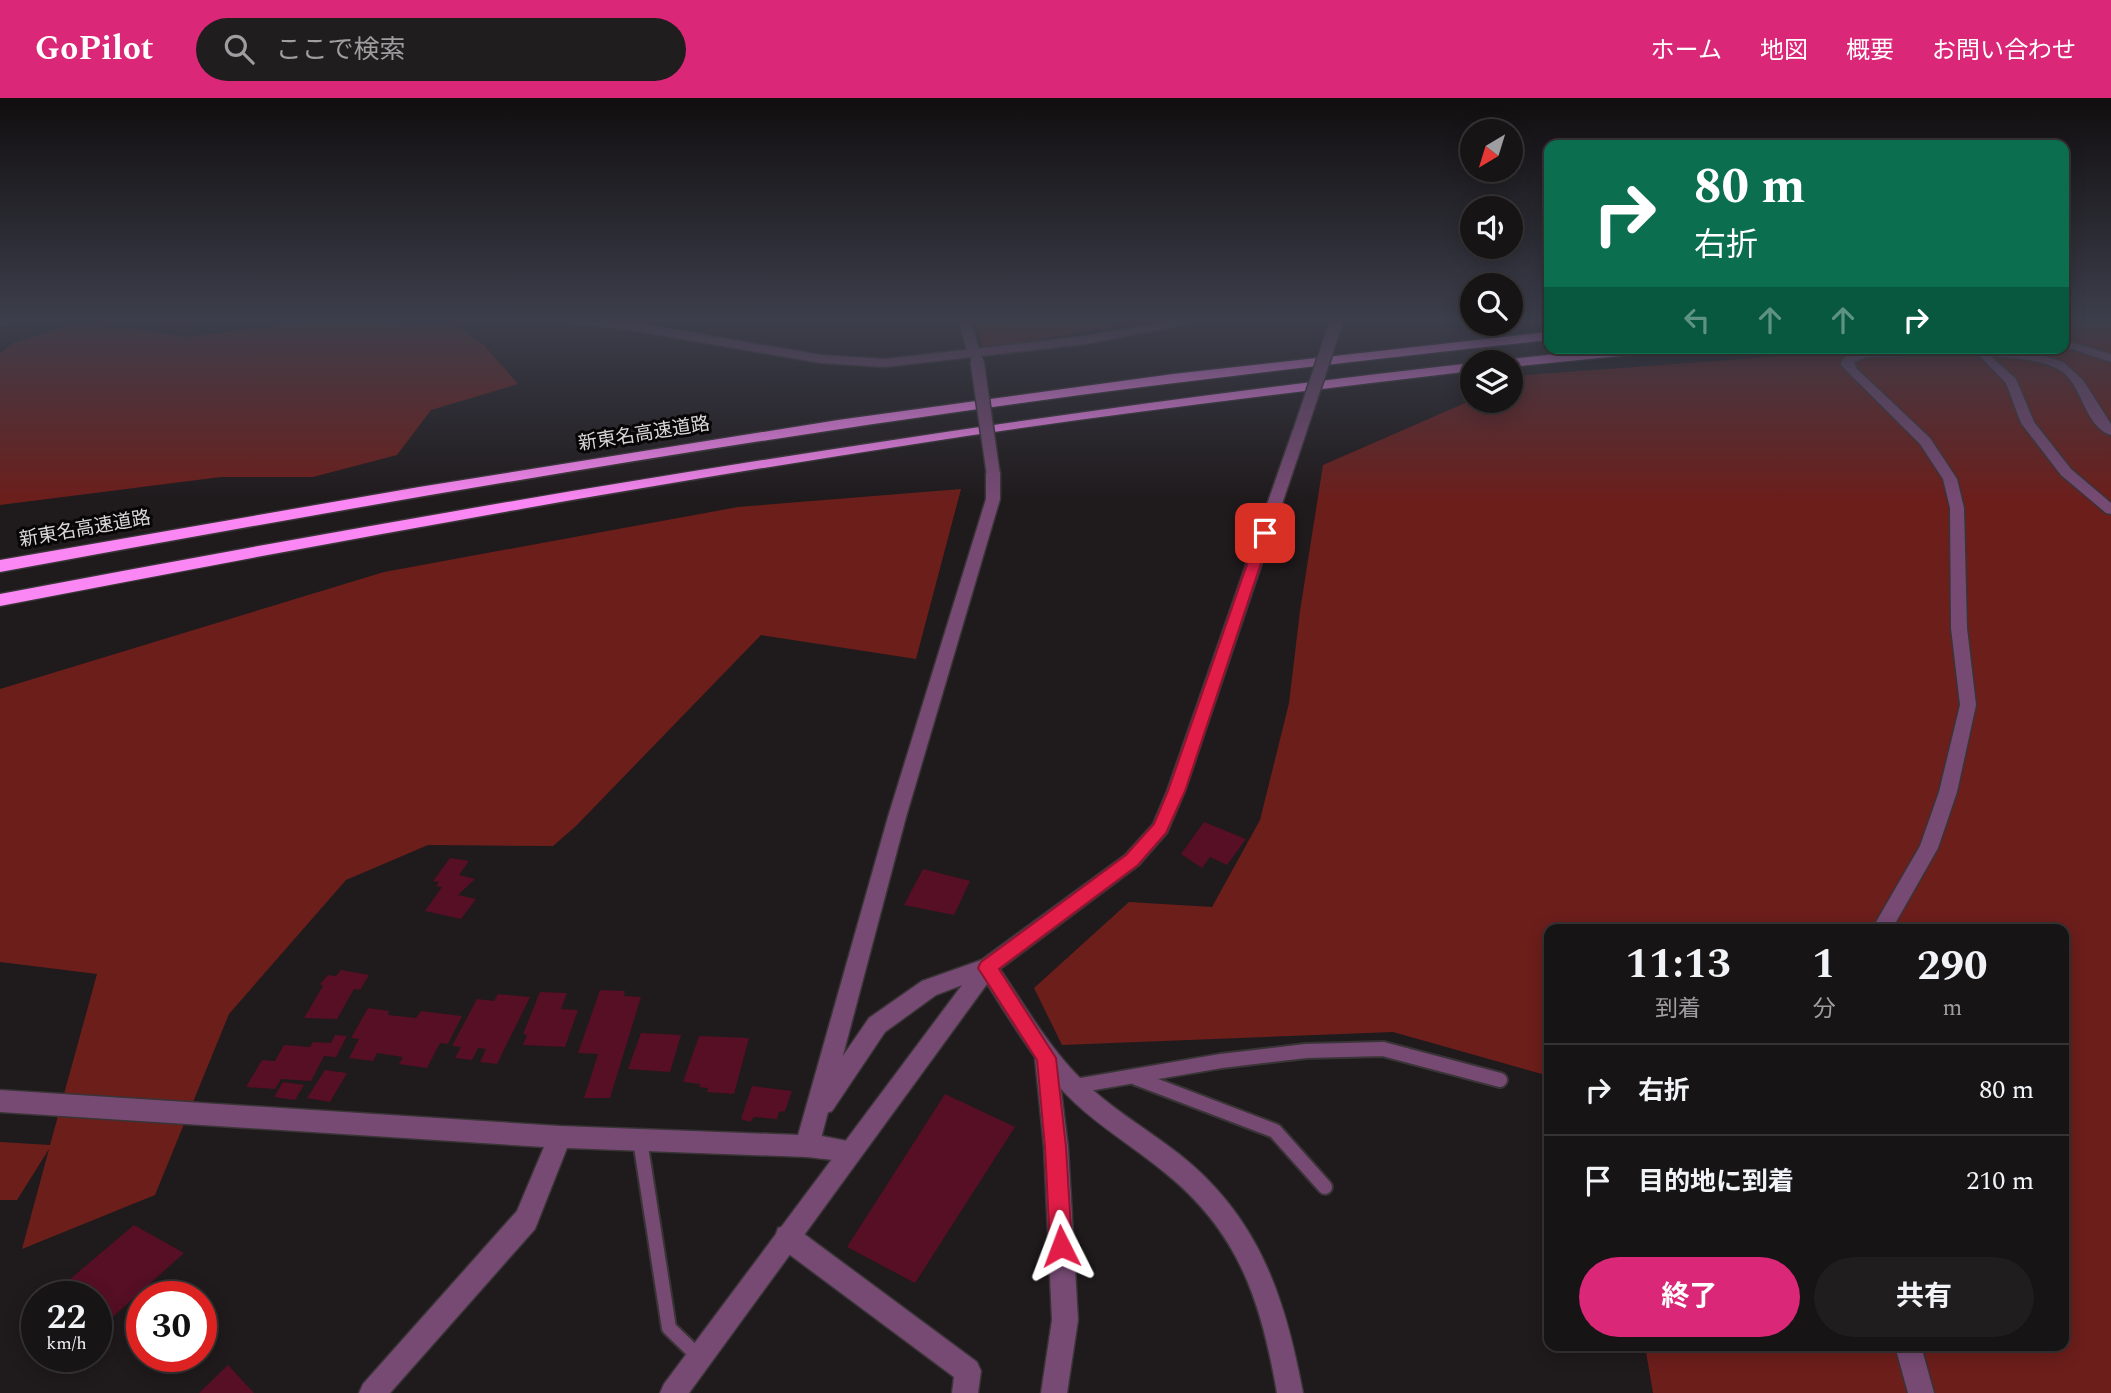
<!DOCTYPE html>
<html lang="ja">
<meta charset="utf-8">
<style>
body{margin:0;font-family:Spectral,"Noto Sans JP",serif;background:#201d1e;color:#f1f3f6;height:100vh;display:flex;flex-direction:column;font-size:26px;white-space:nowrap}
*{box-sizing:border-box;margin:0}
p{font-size:23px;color:#9e9ea0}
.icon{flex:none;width:38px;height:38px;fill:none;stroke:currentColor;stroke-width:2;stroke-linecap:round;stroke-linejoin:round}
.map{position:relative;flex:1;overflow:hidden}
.side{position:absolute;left:1544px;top:826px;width:525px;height:427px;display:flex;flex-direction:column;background:#171415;border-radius:14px;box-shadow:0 4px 18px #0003,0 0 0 2px #363334}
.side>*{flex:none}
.banner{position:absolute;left:1544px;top:42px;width:525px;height:214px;border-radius:14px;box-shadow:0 4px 18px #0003,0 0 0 2px #363334;background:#0b6e4f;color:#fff;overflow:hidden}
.needle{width:46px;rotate:218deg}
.controls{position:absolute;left:1460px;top:21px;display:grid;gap:14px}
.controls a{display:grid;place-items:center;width:63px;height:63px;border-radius:50%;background:#171415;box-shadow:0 4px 18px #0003,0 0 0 2px #363334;font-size:35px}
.speed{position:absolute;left:21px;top:1183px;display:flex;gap:14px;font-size:35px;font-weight:700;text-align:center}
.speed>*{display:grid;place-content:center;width:91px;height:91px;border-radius:50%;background:#171415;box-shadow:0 4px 18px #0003,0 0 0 2px #363334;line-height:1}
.speed small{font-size:18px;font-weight:400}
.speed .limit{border:10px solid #d22;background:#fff;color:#111}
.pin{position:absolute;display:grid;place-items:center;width:60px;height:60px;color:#fff;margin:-30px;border-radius:14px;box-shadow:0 4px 10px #0006}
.me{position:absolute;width:77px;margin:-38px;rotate:357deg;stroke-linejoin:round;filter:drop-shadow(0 0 5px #0008)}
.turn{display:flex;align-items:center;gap:24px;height:147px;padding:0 35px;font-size:32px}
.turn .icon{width:91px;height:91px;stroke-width:2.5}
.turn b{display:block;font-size:49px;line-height:60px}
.lanes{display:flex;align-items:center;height:66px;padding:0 35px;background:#0003;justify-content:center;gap:35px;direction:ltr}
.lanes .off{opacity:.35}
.eta{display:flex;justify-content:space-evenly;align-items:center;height:119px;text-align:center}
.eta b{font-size:42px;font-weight:700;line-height:49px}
.button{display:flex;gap:14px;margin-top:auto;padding:14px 35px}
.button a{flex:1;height:80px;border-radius:42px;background:#db2777;color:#fff;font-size:28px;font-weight:700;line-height:80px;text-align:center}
.button a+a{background:#201d1e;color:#f1f3f6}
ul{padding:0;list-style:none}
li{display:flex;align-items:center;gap:21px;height:91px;padding:0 35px;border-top:2px solid #363334}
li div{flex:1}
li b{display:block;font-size:26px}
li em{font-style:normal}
header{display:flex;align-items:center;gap:42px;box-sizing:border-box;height:98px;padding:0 35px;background:#db2777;color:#fff}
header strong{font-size:33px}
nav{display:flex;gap:38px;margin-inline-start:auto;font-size:24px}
.search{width:490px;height:63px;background:#201d1e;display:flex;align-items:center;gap:18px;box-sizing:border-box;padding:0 24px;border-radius:38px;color:#9e9ea0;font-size:26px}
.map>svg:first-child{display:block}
.green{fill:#6c1e1b}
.building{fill:#560f25}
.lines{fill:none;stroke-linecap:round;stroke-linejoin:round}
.service-casing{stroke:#393436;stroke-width:18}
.minor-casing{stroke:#393436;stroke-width:3}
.tertiary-casing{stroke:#393436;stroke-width:3}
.motorway-casing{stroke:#393436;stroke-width:3}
.service{stroke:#774a74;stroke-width:14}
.minor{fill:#774a74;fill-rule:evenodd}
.tertiary{fill:#774a74;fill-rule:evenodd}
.motorway{fill:#fa87f3;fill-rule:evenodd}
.tertiary-bridge-casing{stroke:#393436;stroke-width:16;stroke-linecap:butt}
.tertiary-bridge{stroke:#774a74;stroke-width:13}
.route{fill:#e11d48;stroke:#92132f;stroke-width:2}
.labels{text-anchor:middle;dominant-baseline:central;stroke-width:6;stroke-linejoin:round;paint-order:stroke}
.far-street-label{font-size:19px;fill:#dad7d8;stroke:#080607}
</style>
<header>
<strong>GoPilot</strong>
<div class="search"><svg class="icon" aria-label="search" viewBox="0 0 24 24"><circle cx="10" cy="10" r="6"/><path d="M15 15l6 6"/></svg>ここで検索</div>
<nav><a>ホーム</a><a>地図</a><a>概要</a><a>お問い合わせ</a></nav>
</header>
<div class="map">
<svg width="2111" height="1295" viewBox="0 0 2111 1295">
<rect width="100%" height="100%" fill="#1f1a1c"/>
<path class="green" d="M335,221H369L409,229L454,227L484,247L518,286L431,312L397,357L313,379H221L0,407V255L13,245L68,228L127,230L186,239Z
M975,221H1162L983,250Z
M2063,221H2111V1295H1653L1645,1248H2063V831H1549V978L1393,934L1062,947L1034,890L1129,804L1212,809L1260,722L1289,605L1300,513L1323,367L1472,302L1510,303V284L1527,277L1823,255V250H2063Z
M961,391L916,561L761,537L576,728L553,748L428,747L346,782L229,916L155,1097L22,1151L49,1051L17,1102H0V1044L50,1047L97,876L0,864V591L384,474L738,409Z"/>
<path class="building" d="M169,221H225V223L167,230Z
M1204,724L1246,741L1227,767L1210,759L1202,770L1181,756Z
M450,760L469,763L459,777L475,781L458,797L476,801L461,821L425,813L442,789L436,788L439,784L433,783Z
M923,771L970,783L954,817L904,807Z
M341,872L369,877L360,892L354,891L337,921L304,920L323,888L320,886L328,877L336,878Z
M600,892L625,893L624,898L641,899L610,1000H584L598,956L578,955Z
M540,894L567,895L561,911L578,912L565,949L523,947L527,937L523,936Z
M498,896L530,899L497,966L480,964L486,951L478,950L472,962L455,960L461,949L452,948L477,901L494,903Z
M368,910L389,913L388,917L416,920L421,913L462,918L448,946L440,945L427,970L399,966L403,959L377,955L373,963L349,960L359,941L351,940Z
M641,935L681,937L670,974L628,971Z
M335,937L347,938L336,959L324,958L311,983L281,981L275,991L246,989L262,962L275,963L284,947L310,949L313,944L331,945Z
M699,938L749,940L734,996L707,994L708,990L699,989L700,986L683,984Z
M325,972L347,975L330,1004L307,1000Z
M283,984L304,987L295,1002L274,999Z
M752,988L792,993L785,1013L779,1014L777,1021L754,1019L750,1024L741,1021Z
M945,996L1015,1029L915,1185L847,1149Z
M134,1127L184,1155L96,1234V1199H61L56,1193Z
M228,1267L254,1295H199Z"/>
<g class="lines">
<g class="service-casing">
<path id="service" d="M1136,980L1275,1033L1325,1089
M1076,988L1221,963L1306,953L1383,951L1500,982
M640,1042L669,1230L699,1259"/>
</g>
<g class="minor-casing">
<path id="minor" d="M0,221H23L0,227Z
M958,221H970L980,256L978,259L968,256Z
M2063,242L2111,256V264L2063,248Z
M1984,252L2016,281L2034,324L2071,371L2111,405V416L2106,415L2061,377L2021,325L2006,285L1978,256Z
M987,860L994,863L997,869L994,875L936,897L885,934L832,1013L824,1016L816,1013L813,1005L816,997L869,920L922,883Z
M1046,950L1054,953L1057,960L1068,1049L1078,1222L1067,1295H1041L1052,1222L1044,1049L1035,960L1038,953Z
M0,992L560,1028L800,1037L803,1030L811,1027L819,1030L822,1038L858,1045L862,1053L858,1061L850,1064L807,1059L567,1050L535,1131L390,1295H359L363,1286L517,1113L544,1049L0,1014Z
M787,1127L796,1130L977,1264L981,1273L978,1295H952L954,1279L778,1148L775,1139L778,1130Z"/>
</g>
<g class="tertiary-casing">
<path id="tertiary" d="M554,221L624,223L821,257L885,261L1086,238L1184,221H1213L1086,246L885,269L821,265L624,231L560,224Z
M1969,250L2035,255L2063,264L2083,282L2111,326V337C2085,329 2083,290 2063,274C2032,250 1910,259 1867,259L1854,264L1857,271L1930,340L1957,381L1964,410L1967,530L1976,607L1957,694L1938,750L1892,831H1872L1920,748L1939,694L1960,607L1951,530L1950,410L1943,381L1920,346L1841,267C1842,261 1845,258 1851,255C1876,245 1941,252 1971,252Z
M1300,328L1307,332L1185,693L1167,735L1139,767L1000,871C1025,908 1047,946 1078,978C1108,1009 1146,1030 1179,1056C1259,1119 1285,1199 1303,1295H1277C1261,1203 1239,1134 1164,1074C1135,1050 1103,1031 1075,1005C1039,971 1014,928 987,886L689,1295H660L664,1286L980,863L1125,757L1153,726L1167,693L1293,332Z
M993,370L1000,374V401L906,719L819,1048L815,1056L807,1059L799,1056L795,1048L888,719L986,401V374Z
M1895,1248H1921L1934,1295H1908Z"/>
</g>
<g class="motorway-casing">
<path id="motorway" d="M2063,221H2077L2063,226Z
M1549,234V242C1358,263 1168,284 978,311C651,357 325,414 0,474V462L419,389L838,322L1173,276Z
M1614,250H1667L1660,254L1510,269V264H1503L1510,261Z
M1472,265V273C1286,295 1100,317 915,346C608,393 304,449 0,508V496C489,403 977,321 1472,265Z"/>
</g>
<use href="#service" class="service"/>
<use href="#minor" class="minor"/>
<use href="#tertiary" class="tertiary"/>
<use href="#motorway" class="motorway"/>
<g class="tertiary-bridge-casing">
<path id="tertiary-bridge" d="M977,263L993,374
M1300,332L1336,225"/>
</g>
<use href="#tertiary-bridge" class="tertiary-bridge"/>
</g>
<linearGradient id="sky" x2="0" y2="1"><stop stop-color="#110e0f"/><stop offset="0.55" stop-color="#3c3e4b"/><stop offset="1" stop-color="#3c3e4b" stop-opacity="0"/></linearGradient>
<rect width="2111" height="403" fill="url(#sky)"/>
<path class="route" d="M1265,431L1271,435L1185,693L1166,735L1138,767L999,871L1056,960L1066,1049L1072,1148L1069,1156L1061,1159L1053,1156L1050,1148L1045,1049L1037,962L978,870L981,864L1126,757L1154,726L1168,693L1258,435Z"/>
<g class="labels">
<g class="far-street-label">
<text transform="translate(644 336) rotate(-9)">新東名高速道路</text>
<text transform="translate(85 431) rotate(-10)">新東名高速道路</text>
</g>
</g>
</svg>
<div class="controls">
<a><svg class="needle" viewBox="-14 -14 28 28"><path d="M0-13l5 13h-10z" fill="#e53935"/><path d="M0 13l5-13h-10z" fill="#9e9ea0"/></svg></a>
<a><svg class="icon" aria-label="sound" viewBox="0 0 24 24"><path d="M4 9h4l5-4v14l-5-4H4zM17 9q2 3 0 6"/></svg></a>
<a><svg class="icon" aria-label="search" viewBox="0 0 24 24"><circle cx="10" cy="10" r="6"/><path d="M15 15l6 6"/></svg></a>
<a><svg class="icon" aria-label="layers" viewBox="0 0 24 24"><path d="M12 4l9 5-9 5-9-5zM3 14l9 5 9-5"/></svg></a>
</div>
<div class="speed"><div>22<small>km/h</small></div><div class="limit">30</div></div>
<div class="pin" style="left:1265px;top:435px;background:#d93025"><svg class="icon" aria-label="arrive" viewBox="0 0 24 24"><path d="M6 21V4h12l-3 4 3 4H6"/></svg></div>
<svg class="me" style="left:1061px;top:1148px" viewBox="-20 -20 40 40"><path d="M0-17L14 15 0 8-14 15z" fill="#e11d48" stroke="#fff" stroke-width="4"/></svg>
<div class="banner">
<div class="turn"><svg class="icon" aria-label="right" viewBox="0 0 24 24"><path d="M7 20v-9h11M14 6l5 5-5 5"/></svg><div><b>80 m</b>右折</div></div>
<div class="lanes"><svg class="icon off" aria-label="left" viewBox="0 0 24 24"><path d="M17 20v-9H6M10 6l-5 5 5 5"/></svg><svg class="icon off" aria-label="ahead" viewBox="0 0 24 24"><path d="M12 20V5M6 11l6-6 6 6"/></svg><svg class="icon off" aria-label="ahead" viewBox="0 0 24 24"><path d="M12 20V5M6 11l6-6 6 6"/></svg><svg class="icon" aria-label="right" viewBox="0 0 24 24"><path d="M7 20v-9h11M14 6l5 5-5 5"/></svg></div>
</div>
<section class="side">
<div class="eta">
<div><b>11:13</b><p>到着</p></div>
<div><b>1</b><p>分</p></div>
<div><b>290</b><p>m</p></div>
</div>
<ul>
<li><svg class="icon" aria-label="right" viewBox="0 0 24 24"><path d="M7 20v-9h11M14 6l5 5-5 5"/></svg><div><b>右折</b></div><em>80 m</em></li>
<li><svg class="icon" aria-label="arrive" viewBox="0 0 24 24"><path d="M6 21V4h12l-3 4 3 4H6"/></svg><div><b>目的地に到着</b></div><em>210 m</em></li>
</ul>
<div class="button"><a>終了</a><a>共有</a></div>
</section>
</div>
